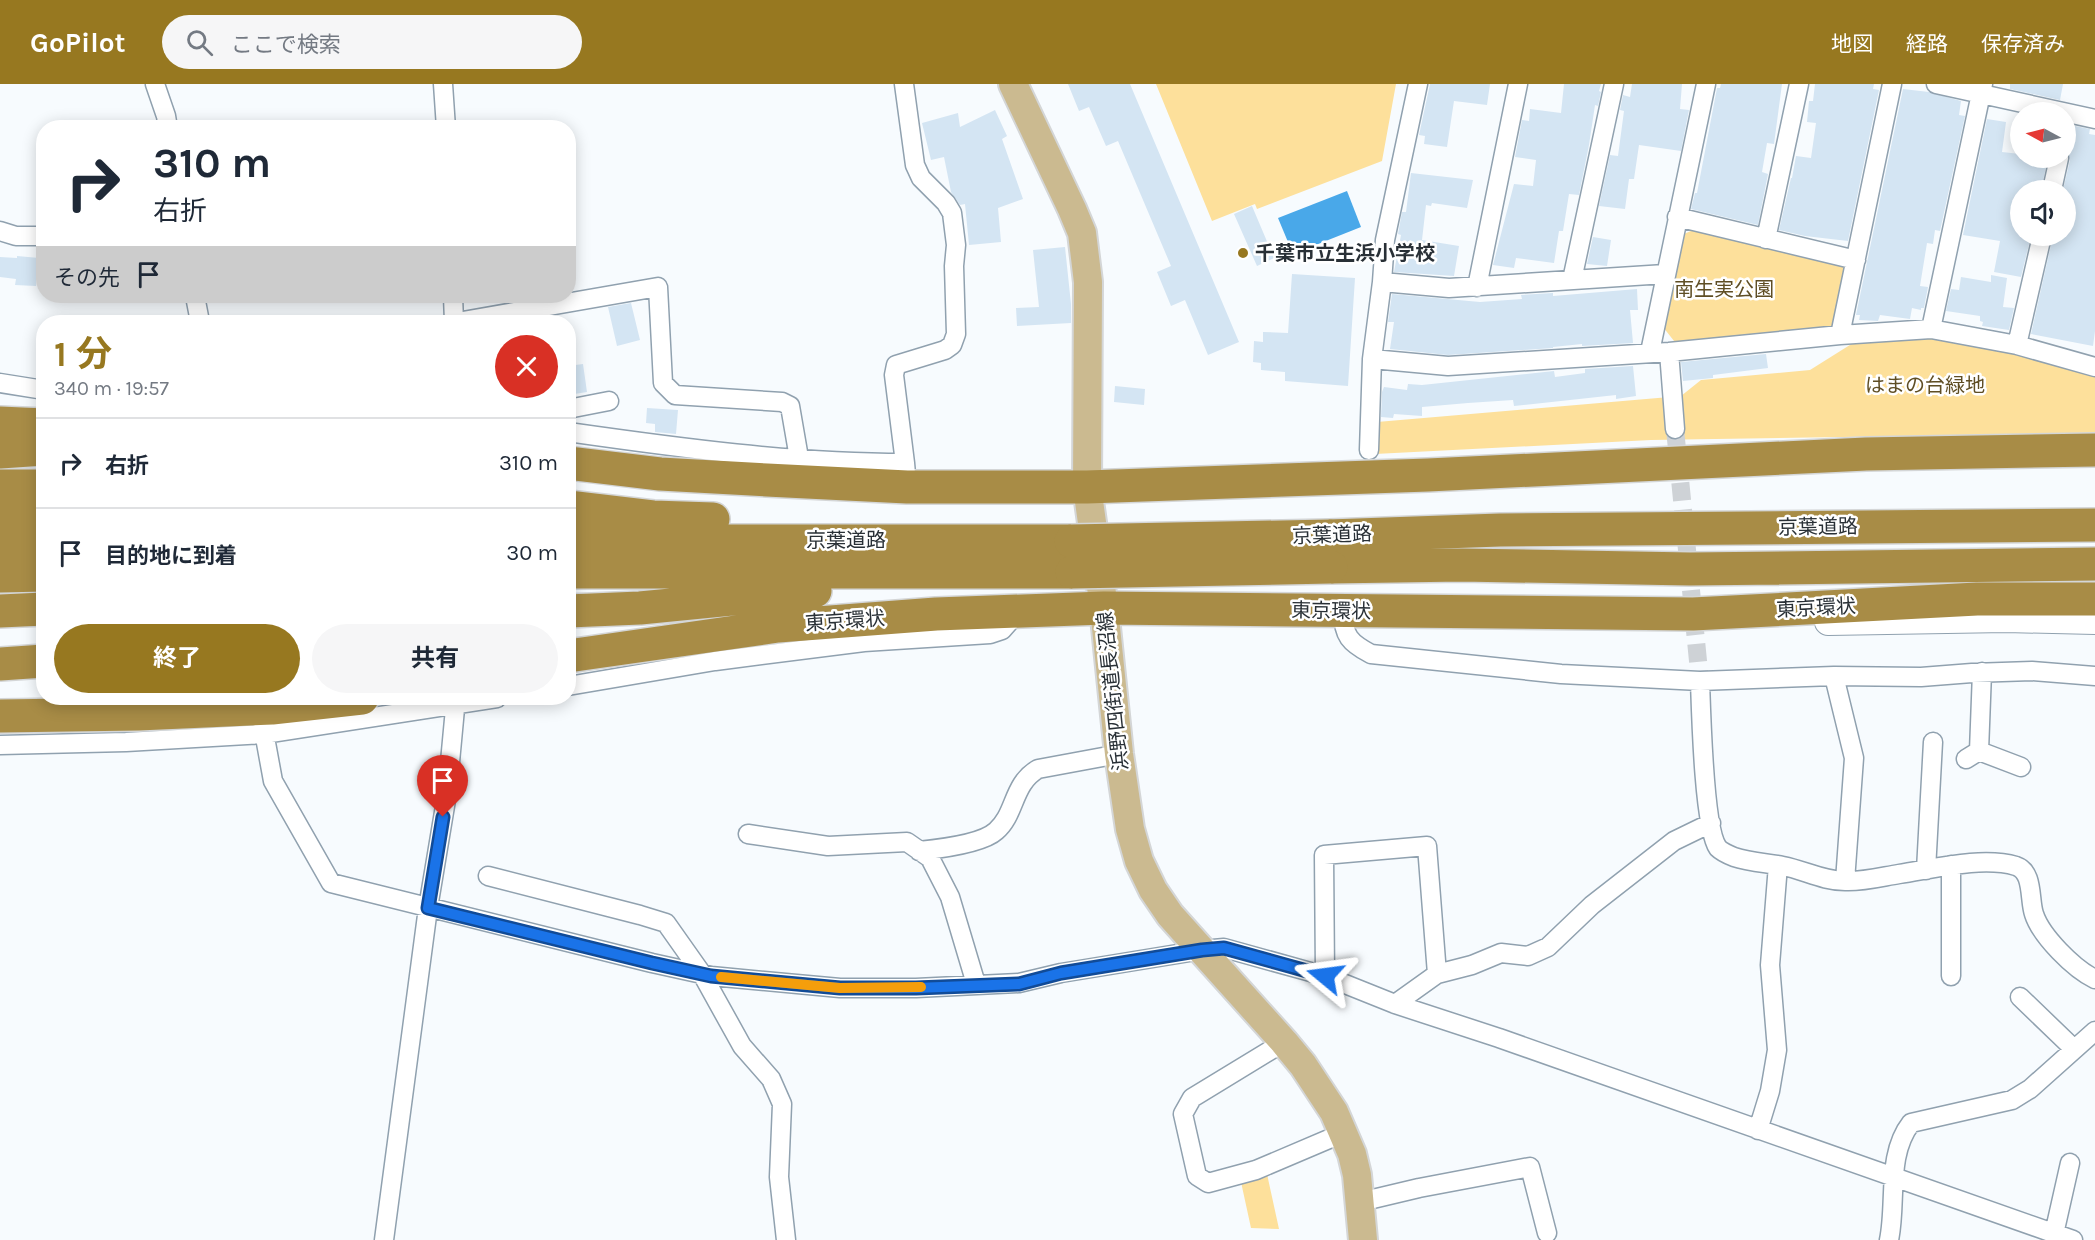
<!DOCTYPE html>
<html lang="ja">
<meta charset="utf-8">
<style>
body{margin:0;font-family:Karla,"Noto Sans JP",sans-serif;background:#f6f6f7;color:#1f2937;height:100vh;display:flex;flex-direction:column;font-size:22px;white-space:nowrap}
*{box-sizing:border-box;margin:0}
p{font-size:20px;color:#747a83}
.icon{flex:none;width:33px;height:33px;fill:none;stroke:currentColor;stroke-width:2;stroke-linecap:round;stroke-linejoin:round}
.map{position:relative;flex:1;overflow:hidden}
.panel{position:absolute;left:36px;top:231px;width:540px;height:390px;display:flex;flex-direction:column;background:#fff;border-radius:24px;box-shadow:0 3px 15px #0003}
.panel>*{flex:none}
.banner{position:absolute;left:36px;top:36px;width:540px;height:183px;border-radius:24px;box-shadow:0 3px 15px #0003;background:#fff;color:#1f2937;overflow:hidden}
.needle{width:39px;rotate:277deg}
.buttons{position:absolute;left:2010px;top:18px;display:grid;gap:12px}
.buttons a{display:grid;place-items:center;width:66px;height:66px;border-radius:50%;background:#fff;box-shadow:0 3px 15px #0003;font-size:30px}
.pin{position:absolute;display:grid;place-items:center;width:51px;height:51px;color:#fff;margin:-62px -26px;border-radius:50% 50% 50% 0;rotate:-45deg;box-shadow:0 0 6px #0007}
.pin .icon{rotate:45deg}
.me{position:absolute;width:66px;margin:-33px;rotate:286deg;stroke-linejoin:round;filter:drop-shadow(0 0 4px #0008)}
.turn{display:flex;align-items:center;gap:21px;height:126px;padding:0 18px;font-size:27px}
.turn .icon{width:78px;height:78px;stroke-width:2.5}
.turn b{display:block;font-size:42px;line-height:51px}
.then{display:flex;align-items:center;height:57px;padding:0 18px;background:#0003;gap:12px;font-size:22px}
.round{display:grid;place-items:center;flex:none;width:63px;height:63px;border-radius:32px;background:#f6f6f7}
.summary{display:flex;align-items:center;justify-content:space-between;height:102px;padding:0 18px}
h1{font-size:36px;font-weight:700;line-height:45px;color:#977820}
.primary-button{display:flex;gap:12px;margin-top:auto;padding:12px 18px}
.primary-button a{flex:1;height:69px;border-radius:36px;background:#977820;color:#fff;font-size:24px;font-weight:700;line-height:69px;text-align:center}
.primary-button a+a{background:#f6f6f7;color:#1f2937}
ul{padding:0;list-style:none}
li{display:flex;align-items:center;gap:18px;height:90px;padding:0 18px;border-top:2px solid #e0e1e3}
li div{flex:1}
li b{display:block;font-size:22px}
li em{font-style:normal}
header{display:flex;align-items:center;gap:36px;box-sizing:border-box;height:84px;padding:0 30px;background:#977820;color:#fff}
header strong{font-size:28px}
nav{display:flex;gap:33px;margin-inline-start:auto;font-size:21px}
.search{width:420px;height:54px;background:#f6f6f7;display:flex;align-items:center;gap:15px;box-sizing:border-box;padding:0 21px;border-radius:33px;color:#747a83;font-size:22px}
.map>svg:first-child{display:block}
.green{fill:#fde09b}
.water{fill:#49a8e9}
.building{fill:#d4e5f3}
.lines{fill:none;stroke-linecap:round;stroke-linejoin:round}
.street-tunnel{stroke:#ced2d6;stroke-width:18;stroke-dasharray:18 9;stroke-linecap:butt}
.street-casing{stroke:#90a1af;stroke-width:21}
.secondary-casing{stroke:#90a1af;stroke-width:28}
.primary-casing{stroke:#d4d6d7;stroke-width:32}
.highway-casing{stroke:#d4d6d7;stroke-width:36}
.street{stroke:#fff;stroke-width:18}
.secondary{stroke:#fff;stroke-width:26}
.primary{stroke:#cbba90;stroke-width:28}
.highway{stroke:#a88c46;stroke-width:33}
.highway-bridge-casing{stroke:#d4d6d7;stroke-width:36;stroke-linecap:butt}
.highway-bridge{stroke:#a88c46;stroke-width:33}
.route-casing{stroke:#114b97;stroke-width:15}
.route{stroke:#1a73e8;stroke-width:10}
.slow{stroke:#f59e0b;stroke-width:10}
.poi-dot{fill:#977820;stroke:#fff;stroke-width:2}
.labels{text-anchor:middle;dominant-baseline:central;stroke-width:5;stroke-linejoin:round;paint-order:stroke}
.poi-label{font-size:20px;font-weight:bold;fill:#293036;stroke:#fff;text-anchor:start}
.park-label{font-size:20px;fill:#5f4e24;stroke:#fff}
.street-label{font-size:20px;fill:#293036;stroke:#fff}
</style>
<header>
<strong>GoPilot</strong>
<div class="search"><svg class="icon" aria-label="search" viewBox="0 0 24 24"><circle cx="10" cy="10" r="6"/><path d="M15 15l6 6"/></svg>ここで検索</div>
<nav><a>地図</a><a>経路</a><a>保存済み</a></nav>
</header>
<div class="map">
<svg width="2095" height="1156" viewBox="0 0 2095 1156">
<rect width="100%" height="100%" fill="#f7fbfe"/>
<path class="green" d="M1156,0H1396L1382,77L1257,125L1255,120L1212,137Z
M1693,146L1839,176L1847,185L1838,235L1827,247L1678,262L1663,243L1684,150Z
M1928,250L2017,265L2095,292V349L1651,356L1375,370L1377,338L1681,312L1701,296L1810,286L1861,254Z
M1267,1090L1279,1145L1251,1144L1241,1098Z"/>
<path class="water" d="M1347,107L1361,143L1293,170L1278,134Z"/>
<path class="building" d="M1068,0H1130L1239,258L1208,271L1185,216L1171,222L1157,188L1171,182L1118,57L1106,62L1089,23L1079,27Z
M1430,0H1490L1487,21L1454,17L1447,63L1424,60L1425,52L1419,51Z
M1564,0H1601L1599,7L1601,8L1598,22L1595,21L1589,61L1579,111L1569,110L1563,147H1559L1554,179L1516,174L1514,184L1493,181L1514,100L1533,102L1536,76L1515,73L1522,36L1529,37L1530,25L1561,29Z
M1632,0H1682L1680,25L1689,26L1681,67L1639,61L1634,95H1629L1625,125L1599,122L1610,71L1618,72L1624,27L1620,26L1623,11L1630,13Z
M1721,0H1782L1774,60L1767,59L1762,88L1768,90L1758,141L1691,125L1695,109H1697L1717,4H1720Z
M1815,0H1874L1873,5L1879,6L1848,157L1805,152L1779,146L1791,94H1792L1796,72L1811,74L1816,39L1807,38L1809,17H1813Z
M2010,0H2063L2060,16L2010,5Z
M1903,5L1929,8L1961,17L1959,31L1965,32L1940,147L1935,146L1933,160L1927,159L1920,202L1928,203L1924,224H1921V226L1912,224L1910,235L1880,231L1878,237L1859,236L1860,231H1856Z
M995,26L1007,52L1002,55L1023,115L998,124L1001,158L969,161L965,120L960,121L951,108L944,73L931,76L922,39L958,29L960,43Z
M1987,35L2006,38L2002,68L2020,70V74H2048L2041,106H2020V152H2031L2021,193L1994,188L2000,157L1963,151Z
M2075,42L2090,45L2089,50L2095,51V247L2093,262L2031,250L2053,152H2066V106H2063L2070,76L2067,66H2072Z
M1411,89L1473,96L1467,124L1432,119L1431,122L1426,121L1422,156L1459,162L1454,192L1394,188L1401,151L1398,150L1402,128H1406Z
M1252,122L1274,174L1257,182L1234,130Z
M1593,153L1611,156L1607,182L1587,180Z
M1065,163L1071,220V239L1017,242L1016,224L1039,223L1033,166Z
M17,172L39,174L36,202L15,201L16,195L0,193V173L17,174Z
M1292,190L1355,194L1348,302L1285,297V288L1261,286V279L1253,278L1254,257L1263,258V248L1288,249Z
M1991,191L2007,194L2003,223L2014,224L2009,246L1982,242L1983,238L1980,237V232L1946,227L1951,205L1959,206L1961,193L1991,198Z
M1637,205L1638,226H1630L1633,259L1582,262V260L1553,263V264L1448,271L1390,265L1394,238H1388L1392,210L1480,218L1522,215L1521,211L1553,209V212Z
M631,219L640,256L617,262L608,223Z
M1766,270L1768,284L1713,291V294L1683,297L1681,278Z
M583,280L587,308L568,311V282Z
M1633,282L1636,312L1616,315V311L1514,322L1513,316L1468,319L1422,323V332L1394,330L1393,334L1381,333L1382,308L1384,303L1407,306L1408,300L1422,301L1554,287L1555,293L1585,289V285Z
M1115,302L1145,305L1144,321L1114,318Z
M647,324L678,326L676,350L655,348V340L646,339Z"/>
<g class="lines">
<path class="street-tunnel" d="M1675,345L1700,597"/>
<g class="street-casing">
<path id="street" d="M155,0L166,32L168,44
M443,0L446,44
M904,0L915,81L921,94L946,119L952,129L956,161L954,182L956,250L952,261L945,266L896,281L894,291L905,379
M1936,0L2095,35
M2052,106L2059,74
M1677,133L1856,176
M0,147L16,152H44
M1766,155L1799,0
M1572,196L1614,0
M1382,198L1449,204L1665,190
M1477,203L1518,0
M195,212L200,238
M453,212L454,238
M457,238L658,203L663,299L675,311L782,318L790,322L799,374
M1931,245L1983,0
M1840,251L1892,0
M2017,261L2042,152
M1650,268L1706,0
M1669,268L1675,345
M1372,275L1448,282L1669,268L1840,251L1931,245L2017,261L2095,283
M0,299L44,306
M568,325L609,317
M568,348C680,364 792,379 905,379L906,390
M1369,366L1372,275L1382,198L1385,156L1418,0
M1343,527C1343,552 1350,559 1371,570L1561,590L1700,597L1834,592L1921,593L1972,589L2032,587L2095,592
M1834,592L1854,674L1845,797
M1700,597C1701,627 1704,745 1718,764C1721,767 1729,771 1734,773C1749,778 1767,779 1783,782C1804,786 1823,797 1845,797C1862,798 1881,793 1899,790C1933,785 1982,772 2016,782C2034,788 2029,816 2034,830C2041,852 2074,885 2095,895
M568,602L715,577L864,558L990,550L1002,546L1018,528
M262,637L273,697L331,799L652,879L711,892L840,904H916L1019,899L1061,889L1202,866L1224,864L1325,892L1395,920L1499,954L2073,1156
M0,661L126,658L264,650L497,614
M1979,667L2021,683
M1966,675L1979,667L1982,588
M748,750L828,762L907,758L930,774L950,813L976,900
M919,767C938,765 982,760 996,747C1016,730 1012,700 1038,685L1119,670
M1926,786L1933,658
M488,792L640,831L666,839L702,890L742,962L771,995L782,1020L779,1093L786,1156
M1437,890L1472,881L1501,869L1528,872L1548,863L1592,821L1674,757L1711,739
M1325,892L1324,771L1427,762L1437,890L1395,920
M1951,892V781
M2020,913L2074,965
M1284,958L1192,1014L1183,1030L1197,1092L1208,1099L1256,1086L1343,1049
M1758,1046L1770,1007L1777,966L1770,881L1778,781
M1360,1118L1419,1104L1530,1083L1547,1149
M2054,1150L2070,1079
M384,1156L428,824L447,710L456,614
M1889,1156C1897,1118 1886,1071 1911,1039L2012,1016L2030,1005L2095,947"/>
</g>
<g class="secondary-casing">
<path id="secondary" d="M1828,538L2006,535L2095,537"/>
</g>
<g class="primary-casing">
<path id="primary" d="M1013,0L1072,125L1082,149L1088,198L1087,403L1104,524L1119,670L1130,745L1139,777L1153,806L1170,831L1284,958L1303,981L1334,1028L1352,1070L1357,1091L1363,1156"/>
</g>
<g class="highway-casing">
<path id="highway" d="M0,339L44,341
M0,368L44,365
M568,379L660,390L767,396L907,403H1087L1428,391L1866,370L2095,366
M0,402H44
M568,423L653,433L713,435
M0,431L44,432
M1329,452L1500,446L2095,441
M568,457H1071
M0,463H44
M1331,483L1462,481L1690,485L2095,480
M568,488H1072
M0,492L44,491
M0,527L44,525
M568,527L640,524L815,507
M568,572L778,542L936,530L1104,524L1693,530L1977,515H2095
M0,580L44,577
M0,632L138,630L272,624L362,614"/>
</g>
<use href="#street" class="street"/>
<use href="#secondary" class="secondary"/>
<use href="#primary" class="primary"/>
<use href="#highway" class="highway"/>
<g class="highway-bridge-casing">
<path id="highway-bridge" d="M1071,457L1329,452
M1072,488L1331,483"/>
</g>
<use href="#highway-bridge" class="highway-bridge"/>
</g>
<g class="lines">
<g class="route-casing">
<path id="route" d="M443,733L428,824L652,879L711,892L840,904H916L1019,900L1061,889L1202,866L1224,864L1325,892"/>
</g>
<use href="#route" class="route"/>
<path class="slow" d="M721,893L840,904L921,903"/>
</g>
<circle class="poi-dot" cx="1243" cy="169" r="6"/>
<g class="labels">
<g class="poi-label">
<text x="1255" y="169">千葉市立生浜小学校</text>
</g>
<g class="park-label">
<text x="1724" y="205">南生実公園</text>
<text x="1925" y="301">はまの台緑地</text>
</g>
<g class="street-label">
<text transform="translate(1818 443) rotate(-1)">京葉道路</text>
<text transform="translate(1332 451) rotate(-2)">京葉道路</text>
<text x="846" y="456">京葉道路</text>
<text transform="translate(1816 524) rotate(-3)">東京環状</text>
<text transform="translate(1331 527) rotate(1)">東京環状</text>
<text transform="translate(845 537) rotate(-4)">東京環状</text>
<text transform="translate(1113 607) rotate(-96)">浜野四街道長沼線</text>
</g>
</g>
</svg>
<div class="buttons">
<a><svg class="needle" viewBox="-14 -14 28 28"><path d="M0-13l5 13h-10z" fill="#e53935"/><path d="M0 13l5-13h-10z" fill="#747a83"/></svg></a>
<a><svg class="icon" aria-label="sound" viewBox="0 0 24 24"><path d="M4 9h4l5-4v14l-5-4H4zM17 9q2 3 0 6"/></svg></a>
</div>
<div class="pin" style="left:443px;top:733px;background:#d93025"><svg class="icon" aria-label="arrive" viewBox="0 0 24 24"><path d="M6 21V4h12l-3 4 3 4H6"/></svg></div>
<svg class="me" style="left:1325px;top:892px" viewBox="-20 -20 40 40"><path d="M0-17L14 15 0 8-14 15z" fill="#1a73e8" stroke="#fff" stroke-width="4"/></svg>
<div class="banner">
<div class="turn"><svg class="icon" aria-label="right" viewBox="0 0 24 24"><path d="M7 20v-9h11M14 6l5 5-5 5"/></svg><div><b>310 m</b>右折</div></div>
<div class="then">その先<svg class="icon" aria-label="arrive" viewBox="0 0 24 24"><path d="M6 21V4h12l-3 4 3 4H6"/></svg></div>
</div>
<section class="panel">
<div class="summary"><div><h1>1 分</h1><p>340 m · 19:57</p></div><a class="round" style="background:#d93025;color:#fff"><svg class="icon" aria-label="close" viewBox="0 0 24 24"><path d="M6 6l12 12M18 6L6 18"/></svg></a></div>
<ul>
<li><svg class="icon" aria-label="right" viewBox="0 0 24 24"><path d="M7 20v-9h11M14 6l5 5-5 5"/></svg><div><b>右折</b></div><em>310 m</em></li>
<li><svg class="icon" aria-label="arrive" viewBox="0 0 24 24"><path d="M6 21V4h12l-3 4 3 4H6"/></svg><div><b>目的地に到着</b></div><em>30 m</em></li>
</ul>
<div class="primary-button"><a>終了</a><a>共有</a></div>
</section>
</div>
